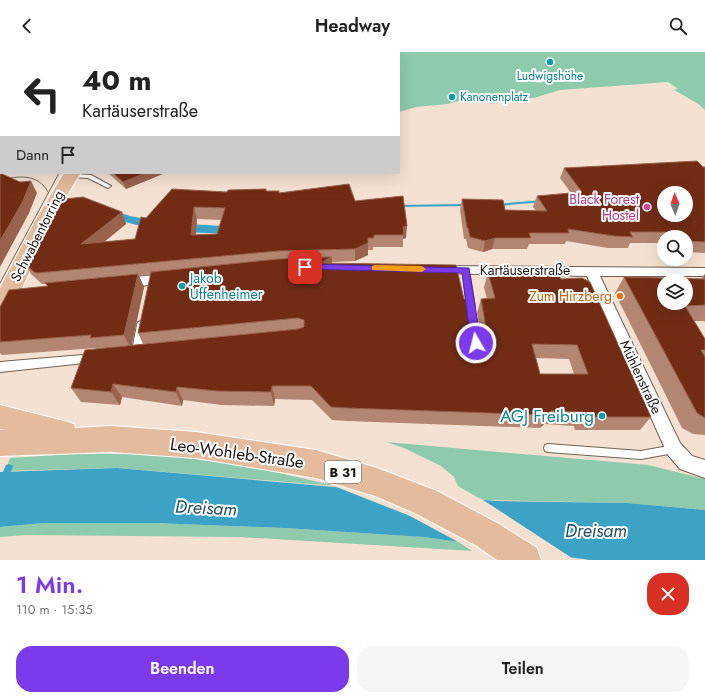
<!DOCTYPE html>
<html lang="de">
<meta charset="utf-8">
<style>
body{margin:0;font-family:Jost,sans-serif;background:#f6f6f6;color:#222;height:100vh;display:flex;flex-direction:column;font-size:15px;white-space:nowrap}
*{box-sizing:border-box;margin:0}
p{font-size:13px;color:#767676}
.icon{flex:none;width:22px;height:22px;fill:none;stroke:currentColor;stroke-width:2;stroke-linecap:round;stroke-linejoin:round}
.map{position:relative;height:508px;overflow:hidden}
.sheet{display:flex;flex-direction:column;background:#fff;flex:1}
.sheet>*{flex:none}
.banner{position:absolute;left:0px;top:0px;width:400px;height:122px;box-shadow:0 4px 16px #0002;background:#fff;color:#222;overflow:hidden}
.needle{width:26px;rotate:358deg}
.controls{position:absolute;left:657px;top:134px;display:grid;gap:8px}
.controls a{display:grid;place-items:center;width:36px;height:36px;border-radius:50%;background:#fff;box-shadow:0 4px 16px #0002;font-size:20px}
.pin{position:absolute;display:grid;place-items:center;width:34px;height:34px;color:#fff;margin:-17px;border-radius:8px;box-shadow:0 2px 6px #0006}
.me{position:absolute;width:44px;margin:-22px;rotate:352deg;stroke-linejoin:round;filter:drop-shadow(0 0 3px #0008)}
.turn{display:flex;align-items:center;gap:14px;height:84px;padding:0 16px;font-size:18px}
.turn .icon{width:52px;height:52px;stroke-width:2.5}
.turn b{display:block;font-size:28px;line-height:34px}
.then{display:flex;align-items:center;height:38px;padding:0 16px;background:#0003;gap:8px;font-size:15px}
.round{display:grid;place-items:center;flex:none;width:42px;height:42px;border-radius:16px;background:#f6f6f6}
.headline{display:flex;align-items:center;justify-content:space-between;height:68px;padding:0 16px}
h1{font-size:24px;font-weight:600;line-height:30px;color:#7c3aed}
.action{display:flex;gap:8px;margin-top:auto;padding:8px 16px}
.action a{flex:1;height:46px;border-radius:16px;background:#7c3aed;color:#fff;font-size:16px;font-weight:600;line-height:46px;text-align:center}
.action a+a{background:#f6f6f6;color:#222}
header{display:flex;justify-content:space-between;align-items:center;height:52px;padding:0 16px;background:#fff;font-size:18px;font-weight:600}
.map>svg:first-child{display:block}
.green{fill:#8ecaac}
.water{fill:#3ca3c6}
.pier{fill:#f4e1d1}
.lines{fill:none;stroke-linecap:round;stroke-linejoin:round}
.stream{fill:#3ca3c6;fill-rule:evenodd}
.service-casing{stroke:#716153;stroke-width:2}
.pedestrian-casing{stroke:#716153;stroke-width:2}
.minor-casing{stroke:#716153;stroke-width:2}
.primary-casing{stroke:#fff;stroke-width:2}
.service{fill:#fff;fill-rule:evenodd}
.pedestrian{fill:#fff;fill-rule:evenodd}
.minor{fill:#fff;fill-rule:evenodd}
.primary{fill:#e4bb9c;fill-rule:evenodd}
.tram{stroke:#73685e;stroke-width:1}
.wall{fill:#b38672;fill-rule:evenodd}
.shaded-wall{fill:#99624d}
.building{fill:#722c14;stroke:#99624d;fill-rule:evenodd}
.route{fill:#7c3aed;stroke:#51269a}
.slow{fill:#f59e0b}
.culture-dot{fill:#0f9aa8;stroke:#fff;stroke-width:1.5}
.hotel-dot{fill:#d1479c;stroke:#fff;stroke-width:1.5}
.food-dot{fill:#e8710a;stroke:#fff;stroke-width:1.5}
.labels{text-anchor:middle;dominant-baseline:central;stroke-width:4;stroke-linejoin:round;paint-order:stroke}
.far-culture-label{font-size:12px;fill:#0d838f;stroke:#fff}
.shield{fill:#fff;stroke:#5f5a57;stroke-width:1}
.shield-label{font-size:13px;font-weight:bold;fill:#1a140f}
.hotel-label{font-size:14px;fill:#b23c85;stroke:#fff;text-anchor:end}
.street-label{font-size:14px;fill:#1a140f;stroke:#fff}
.culture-label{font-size:14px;fill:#0d838f;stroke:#fff;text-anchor:start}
.food-label{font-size:14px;fill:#c56008;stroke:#fff;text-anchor:end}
.near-culture-label{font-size:17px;fill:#0d838f;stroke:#fff;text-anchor:end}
.near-street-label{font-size:17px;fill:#1a140f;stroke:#fff}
.near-water-label{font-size:18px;font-style:italic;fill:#265061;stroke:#fff}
</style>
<header><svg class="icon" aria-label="back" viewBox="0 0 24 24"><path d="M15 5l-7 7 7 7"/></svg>Headway<svg class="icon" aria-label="search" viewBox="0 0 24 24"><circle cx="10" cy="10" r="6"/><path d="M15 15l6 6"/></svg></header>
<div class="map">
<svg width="705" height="508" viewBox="0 0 705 508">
<rect width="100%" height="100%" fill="#f4e1d1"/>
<path class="green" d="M291,0H705V58L697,51L674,38L678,37L668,30L560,38L534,46L466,47L448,52L416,55L399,60V1H289Z
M386,390L648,413L705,427V458L627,451L482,448L458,434L454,425L441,414L404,396Z
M74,402H138L181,405L253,415L336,434L117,416L5,419L10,406Z
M44,471H154L285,476L423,485L459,490L472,499L241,485L25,483L0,485V475Z"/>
<path class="water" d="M77,147L130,164L168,171L224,174L236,181C198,182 155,180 119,168C105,162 91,154 77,147Z
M117,416L496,449L627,451L705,458V508H590L423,485L285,476L154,471H44L0,475V420Z"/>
<path class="pier" d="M329,432L480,446L575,508L462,492L410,464Z"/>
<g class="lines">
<path class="stream" d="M542,148H544V150L497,154L495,153L497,152Z
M468,152H470V154L397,155L395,154L397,153Z
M9,412L12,413L13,415L3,437L0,438V426L6,413Z"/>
<g class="service-casing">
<path id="service" d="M67,121H73V122L91,123L111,134L108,136L88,126L68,125Z
M464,216H466L469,218L475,255L471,258L467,255L463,218Z
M548,392L641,399L674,393L677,394L678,397L677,400L674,401L641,407L548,400L545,399L544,396L545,393Z"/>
</g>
<g class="pedestrian-casing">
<path id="pedestrian" d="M142,269L146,270L147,273L141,303L140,306L136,307L132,306L131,303L137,273L138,270Z
M94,302L98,303L99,306L98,309L94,310L0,320V310Z"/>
</g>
<g class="minor-casing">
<path id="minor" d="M439,214L705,216V224H600L680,391L692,404L705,408V426L680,417L668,403L587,224L434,221L432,218L434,215Z
M169,222L174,224L176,227L174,230L122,236L117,234L115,231L117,228L122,226Z"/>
</g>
<g class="primary-casing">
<path id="primary" d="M261,0H274L260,1Z
M64,121H81C51,165 34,216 8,263L0,265V236L35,169Z
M0,353L64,369L74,372L75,376L111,374L196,380L316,398L377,416L437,439L499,472L537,496L541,508H497L477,494L415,461L375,444L316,426L196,406L111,400L0,404V378H5L0,377Z"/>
</g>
<use href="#service" class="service"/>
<use href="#pedestrian" class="pedestrian"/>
<use href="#minor" class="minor"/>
<use href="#primary" class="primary"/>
<path class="tram" d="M0,128C18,124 38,121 48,140
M0,231L59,121"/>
</g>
<path class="wall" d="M705,115V201L686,200V185H664V199L659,191H630L628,196H608L566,189L565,192H529L527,197H492L483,200L468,196L466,187H464L460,158L462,147L505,158L536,159L533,155L537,144L571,141L560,126L564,116Z
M108,121H165L126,137Z
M266,137V139L279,141L355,149L403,144L406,186L403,187V195H373V198H368V203L355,209L332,210V211L464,247L474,277L477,280H480L477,261L481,247H487L484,235L488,221L561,227L651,365L640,378H575L574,374L544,372L540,376L347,369L332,368L312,348L275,347L274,354L222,353L183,348L182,354L122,345L120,353L81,350L71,336L96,297V296L2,303L0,301V255L47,234L46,232H42L32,223L24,211L122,160L126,172L104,190L135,187L146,166L227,140ZM197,167L221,168L217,182L196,183ZM151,223L138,281L143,292L131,293L144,235L139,224ZM536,306L569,307L574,322H540Z
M704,223H705V270L704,269H694L705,287V383L693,382L682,376L615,241L624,225L701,227Z"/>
<path class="shaded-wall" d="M231,0H253L251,1H229Z
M0,70H1V79L0,77Z
M1,99V113L0,114V100Z
M146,121H165L126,137L123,130Z
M31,129L37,141L29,161L0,215V189Z
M194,155L197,167L195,195L191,183Z
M122,160L126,172L87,204L81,192Z
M407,174L406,186L403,187V175Z
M495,186L492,197L483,200L485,189Z
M368,191V203L355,209V197Z
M332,205V220L319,211Z
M138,222L144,235L131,297L124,283Z
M113,332L122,345L120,353L111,340Z
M272,334L275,347L274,354L271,340Z
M177,335L183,348L182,354L176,340Z
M551,359L544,372L540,376L547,363Z"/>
<path class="building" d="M0,0H231L229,1H1V70H0Z
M0,79H1V99L0,100Z
M697,109L703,115H705V190L686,189V185H669L666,180H630L633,185L614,184L568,177L569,181H529L531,186H495L485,189L470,185L468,176H467L462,147L503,148L505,158L547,159L537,144L582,140L564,116ZM664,141H686V163H664Z
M0,121L20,130L31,129L23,149L0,189Z
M113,121H146L123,130Z
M349,132L355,149L403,144L407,174L403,175L404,183H374V186H368V191L355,197L278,199L37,221L34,220L24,211L56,148L83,145L122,160L81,192L135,187L141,165L146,166L172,137L227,140L228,138L266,137V139H279V141ZM194,155L225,156L217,182L191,183Z
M328,205H332L319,211L456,213L464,247H470L474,277L477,280H483L486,276L481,247L495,246L488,221L523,223L559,222L561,227L582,226L590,230L651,365H584L583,360L551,359L547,363L346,356L331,355L311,334H272L271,340L217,339L177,335L176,340L113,332L111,340L71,336L85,298L298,277L304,275V268L298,266L138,281L151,220L278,207ZM532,292L577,293L588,322H540Z
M138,222L124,283L90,286L91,283L0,290V255L9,238L48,234L45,231Z
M704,223H705V253L685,254L705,287V298H701L705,305V366L697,361L624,225L705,227ZM664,229H686V251H664Z"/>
<path class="route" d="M305,212L469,216L481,291L476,295L471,291L462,221L302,217V213Z"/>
<path class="slow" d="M375,213L422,214L426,217L422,220L372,218V214Z"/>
<g class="culture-dot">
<circle cx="550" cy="10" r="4"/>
<circle cx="452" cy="45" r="4"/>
<circle cx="182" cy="234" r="4"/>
<circle cx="602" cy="364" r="4"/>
</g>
<circle class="hotel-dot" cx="647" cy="155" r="4"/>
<circle class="food-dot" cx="620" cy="244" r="4"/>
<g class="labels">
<g class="far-culture-label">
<text x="550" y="24">Ludwigshöhe</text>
<text x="460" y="45" text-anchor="start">Kanonenplatz</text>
</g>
<rect class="shield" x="325" y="409" width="36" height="22" rx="3"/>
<g class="shield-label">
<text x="343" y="420">B 31</text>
</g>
<g class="hotel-label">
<text x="639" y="147">Black Forest<tspan x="639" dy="16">Hostel</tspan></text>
</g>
<g class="street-label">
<text transform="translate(37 184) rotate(-63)">Schwabentorring</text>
<text x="525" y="218">Kartäuserstraße</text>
<text transform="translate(641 325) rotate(65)">Mühlenstraße</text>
</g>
<g class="culture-label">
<text x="190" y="226">Jakob<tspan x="190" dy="16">Uffenheimer</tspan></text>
</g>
<g class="food-label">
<text x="612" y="244">Zum Hirzberg</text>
</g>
<g class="near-culture-label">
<text x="594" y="364">AGJ Freiburg</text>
</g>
<g class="near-street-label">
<text transform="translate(237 401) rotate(8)">Leo-Wohleb-Straße</text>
</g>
<g class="near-water-label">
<text transform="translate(206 456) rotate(3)">Dreisam</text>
<text x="596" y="479">Dreisam</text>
</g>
</g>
</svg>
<div class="controls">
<a><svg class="needle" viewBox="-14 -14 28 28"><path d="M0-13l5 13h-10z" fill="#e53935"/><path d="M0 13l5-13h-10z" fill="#767676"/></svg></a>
<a><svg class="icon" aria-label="search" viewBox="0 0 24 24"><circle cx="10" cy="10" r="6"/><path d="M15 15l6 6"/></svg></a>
<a><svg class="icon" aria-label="layers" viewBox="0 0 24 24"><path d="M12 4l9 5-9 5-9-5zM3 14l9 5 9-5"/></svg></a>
</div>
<div class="pin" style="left:305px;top:215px;background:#d93025"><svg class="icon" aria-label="arrive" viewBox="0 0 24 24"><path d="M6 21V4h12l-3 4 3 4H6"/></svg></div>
<svg class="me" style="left:476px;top:291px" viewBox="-20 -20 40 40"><circle r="17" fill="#7c3aed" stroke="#fff" stroke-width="3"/><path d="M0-11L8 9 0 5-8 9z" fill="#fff"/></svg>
<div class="banner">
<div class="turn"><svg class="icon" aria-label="left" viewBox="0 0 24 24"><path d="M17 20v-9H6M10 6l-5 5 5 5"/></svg><div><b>40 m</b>Kartäuserstraße</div></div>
<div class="then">Dann<svg class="icon" aria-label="arrive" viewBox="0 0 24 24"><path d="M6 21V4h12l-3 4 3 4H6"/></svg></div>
</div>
</div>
<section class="sheet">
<div class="headline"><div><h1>1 Min.</h1><p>110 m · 15:35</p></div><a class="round" style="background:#d93025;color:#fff"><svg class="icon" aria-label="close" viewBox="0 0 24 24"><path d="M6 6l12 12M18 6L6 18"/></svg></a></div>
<div class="action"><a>Beenden</a><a>Teilen</a></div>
</section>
